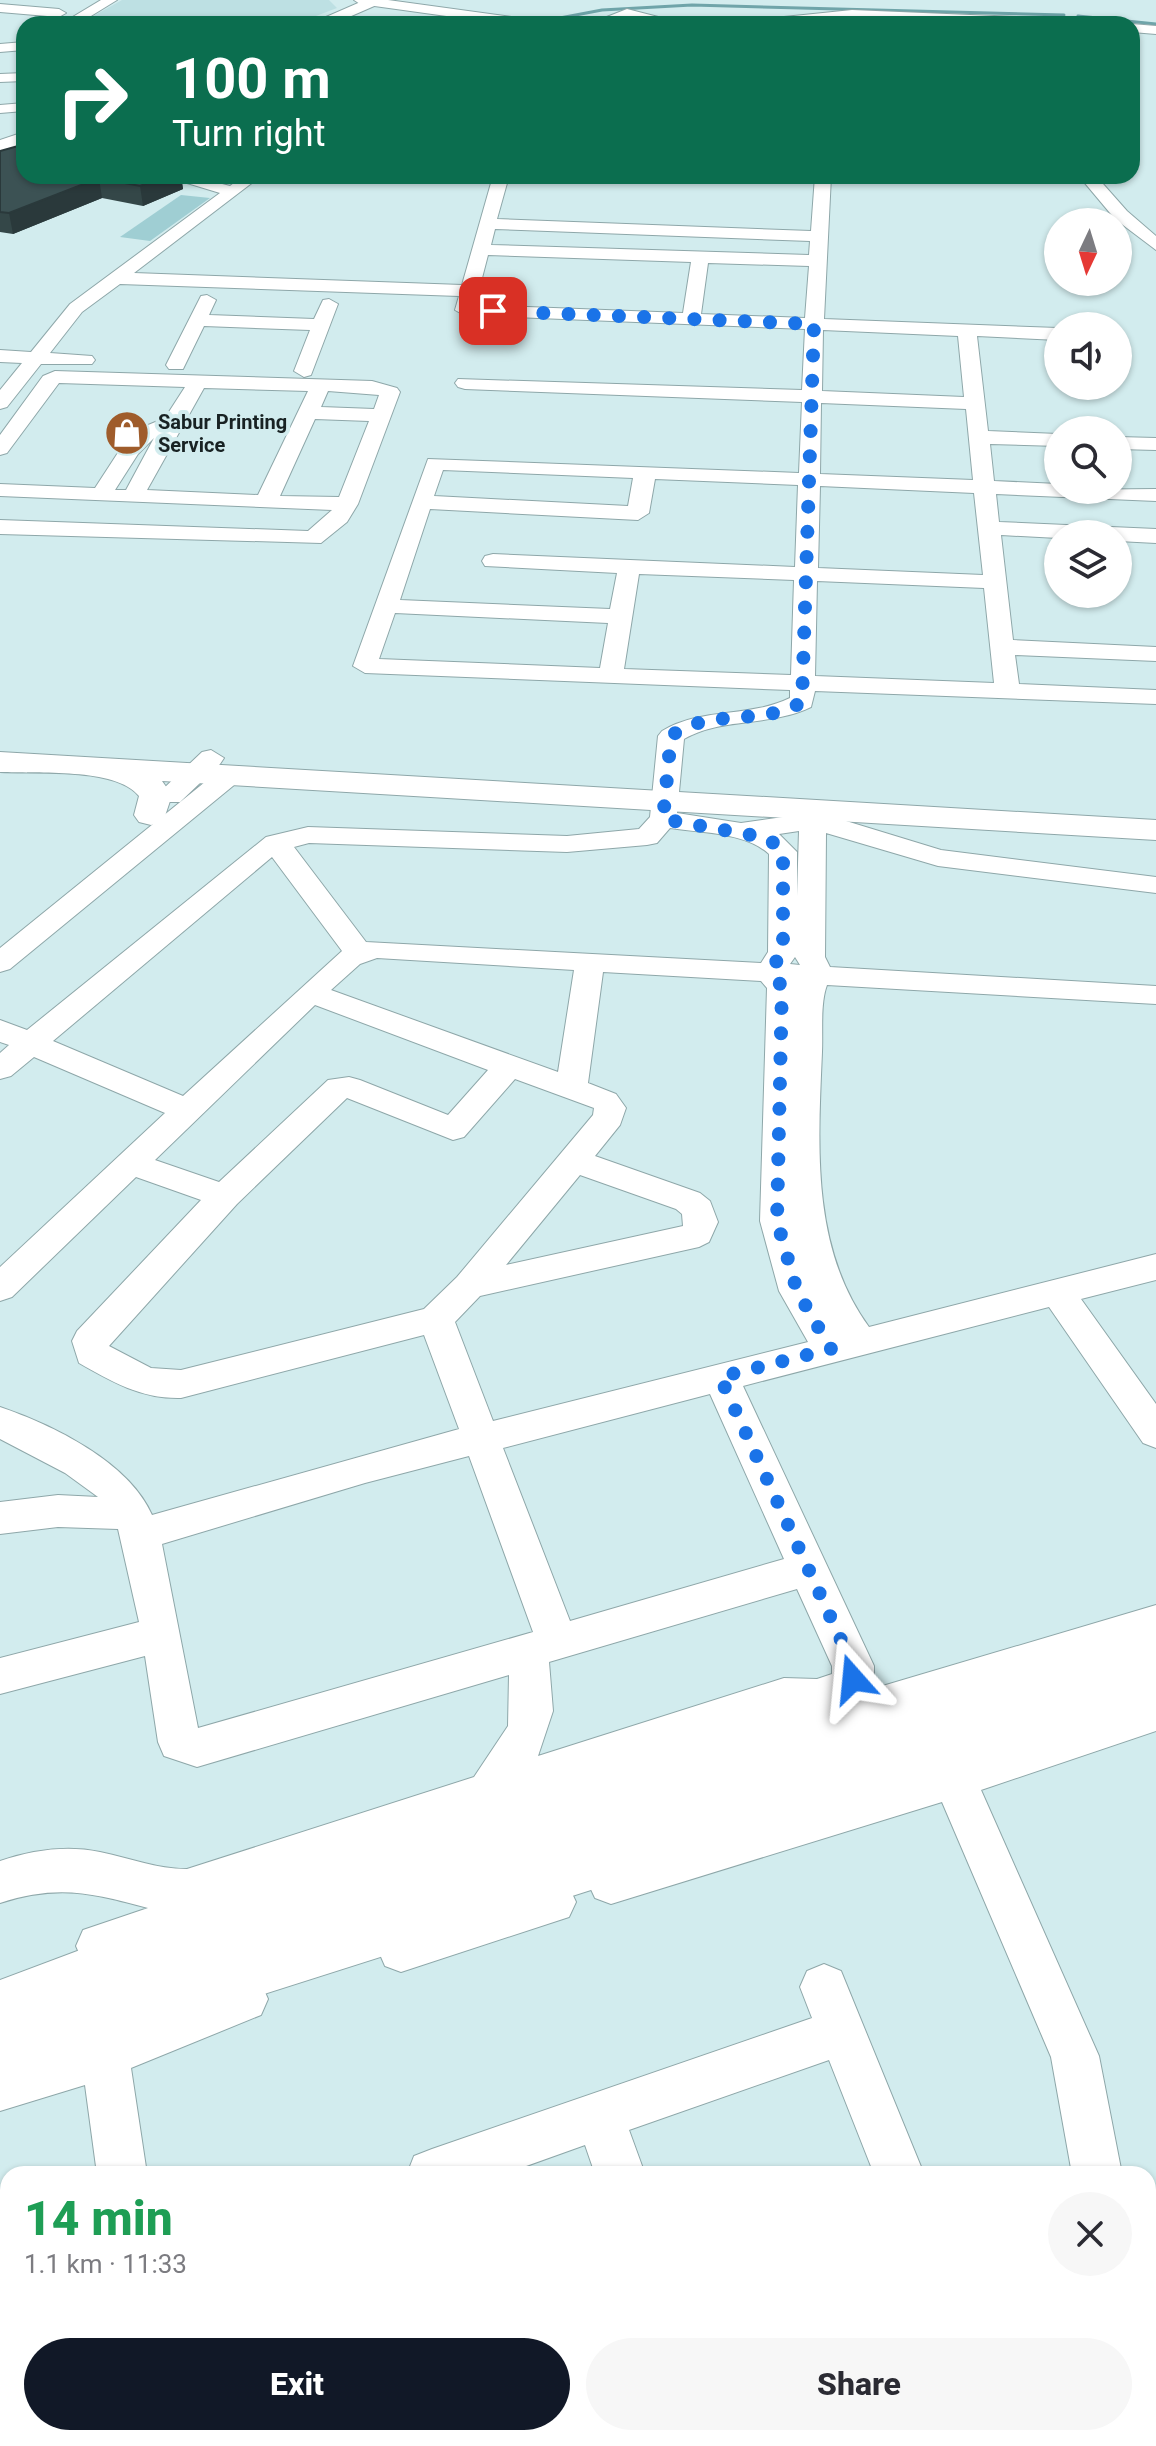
<!DOCTYPE html>
<meta charset="utf-8">
<style>
body{margin:0;font-family:Roboto,sans-serif;background:#f7f7f7;color:#2b2b33;height:100vh;display:flex;flex-direction:column;font-size:30px;white-space:nowrap}
*{box-sizing:border-box;margin:0}
p{font-size:26px;color:#7c7c81}
.icon{flex:none;width:44px;height:44px;fill:none;stroke:currentColor;stroke-width:2;stroke-linecap:round;stroke-linejoin:round}
.map{position:relative;flex:1;overflow:hidden}
.sheet{position:absolute;left:0px;top:2166px;width:1156px;height:280px;display:flex;flex-direction:column;background:#fff;border-radius:24px 24px 0 0;box-shadow:0 2px 6px #0004}
.sheet>*{flex:none}
.hud{position:absolute;left:16px;top:16px;width:1124px;height:168px;border-radius:24px;box-shadow:0 2px 6px #0004;background:#0b6e4f;color:#fff;overflow:hidden}
.needle{width:52px;rotate:184deg}
.controls{position:absolute;left:1044px;top:208px;display:grid;gap:16px}
.controls a{display:grid;place-items:center;width:88px;height:88px;border-radius:50%;background:#fff;box-shadow:0 2px 6px #0004;font-size:40px}
.pin{position:absolute;display:grid;place-items:center;width:68px;height:68px;color:#fff;margin:-34px;border-radius:16px;box-shadow:0 4px 12px #0006}
.me{position:absolute;width:88px;margin:-44px;rotate:342deg;stroke-linejoin:round;filter:drop-shadow(0 0 6px #0008)}
.turn{display:flex;align-items:center;gap:28px;height:168px;padding:0 24px;font-size:36px}
.turn .icon{width:104px;height:104px;stroke-width:2.5}
.turn b{display:block;font-size:56px;line-height:68px}
.round{display:grid;place-items:center;flex:none;width:84px;height:84px;border-radius:42px;background:#f7f7f7}
.summary{display:flex;align-items:center;justify-content:space-between;height:136px;padding:0 24px}
h1{font-size:48px;font-weight:800;line-height:60px;color:#1e9e55}
.button{display:flex;gap:16px;margin-top:auto;padding:16px 24px}
.button a{flex:1;height:92px;border-radius:48px;background:#111827;color:#fff;font-size:32px;font-weight:800;line-height:92px;text-align:center}
.button a+a{background:#f7f7f7;color:#2b2b33}
.map>svg:first-child{display:block}
.built{fill:#bde0e3}
.green{fill:#9fced3}
.lines{fill:none;stroke-linecap:round;stroke-linejoin:round}
.stream{stroke:#6fa4a9;stroke-width:3}
.minor-casing{stroke:#8ea7a9;stroke-width:2}
.major-casing{stroke:#8ea7a9;stroke-width:2}
.minor{fill:#fff;fill-rule:evenodd}
.major{fill:#fff;fill-rule:evenodd}
.wall{fill:#344748}
.shaded-wall{fill:#2a393b}
.building{fill:#3c5254;stroke:#2a393b;stroke-width:2}
.route{stroke:#1a73e8;stroke-width:14;stroke-dasharray:0 25.2}
.labels{text-anchor:middle;dominant-baseline:central;stroke-width:8;stroke-linejoin:round;paint-order:stroke}
.far-poi-label{font-size:20px;font-weight:bold;fill:#182223;stroke:#d2ecee;text-anchor:start}
</style>
<div class="map">
<svg width="1156" height="2446" viewBox="0 0 1156 2446">
<rect width="100%" height="100%" fill="#d2ecee"/>
<path class="built" d="M122,0H329L337,8L295,24H79Z"/>
<path class="green" d="M181,195L210,198L150,241L120,237Z"/>
<g class="lines">
<path class="stream" d="M1078,16L1156,24
M544,21L602,10L692,5L1064,15"/>
<g class="minor-casing">
<path id="minor" d="M101,0H117L78,24H61Z
M354,0H388L533,20L540,24H504L360,4Z
M0,4L59,9L66,13L59,17L0,12Z
M627,9L666,19L659,23L628,17L609,24H589Z
M852,10L1085,20L1092,24L852,18L748,24L755,20Z
M1132,24L1156,26V34L1132,32Z
M24,42V50L0,52V44Z
M24,73V81L0,82V74Z
M24,103V111L0,113V105Z
M164,176H191L230,186L243,176H261L134,273L462,285L493,176H509L497,219L811,231L815,176H831L824,319L1058,328V340L977,336L988,431L1058,434V446L990,444L994,481L1058,484V490L1156,489V501L996,494L999,522L1156,529V543L1118,541V534H1058V538L1001,535L1013,640L1156,647V661L1015,655L1019,684L1156,690V704L815,691L811,707C770,727 722,717 684,739L677,813L741,823L797,815L833,817L941,850L1156,877V893L938,866L826,833L825,957L830,967L1156,986V1004L827,985C820,1004 823,1031 822,1052C818,1146 811,1248 869,1327L1156,1254V1280L1081,1299L1156,1404V1448L1143,1443L1049,1307L743,1386L874,1666V1679L869,1690L1156,1605V1639L336,1891L99,1968L83,1962L76,1946L83,1930L148,1908C92,1893 58,1884 0,1903V1861C33,1850 66,1845 100,1852C130,1858 156,1869 187,1869L474,1777L508,1726L509,1675L197,1767L164,1756L158,1742L145,1656L0,1694V1658L139,1622L118,1529L58,1527L0,1534V1502L58,1495L98,1497L65,1473L0,1439V1407C53,1425 129,1462 152,1515L459,1429L424,1335L181,1398C142,1399 112,1382 79,1363L72,1341L77,1331L201,1200L136,1177L12,1297L0,1301V1267L165,1113L34,1057L11,1076L0,1079V1053L9,1045L0,1042V1020L27,1030L266,837L308,827L567,836L639,829L650,817L658,736L662,731C702,707 749,718 790,698V690L365,673L353,666L428,459L799,473L802,402L465,389L458,387L455,383L458,379L802,390L805,329L464,315L455,310L459,296L120,284L82,312L50,353L92,356L95,360L92,364H41L7,407L0,409V390L22,363L0,362V350L31,352L70,304L220,193ZM495,229L810,241L809,255L491,245ZM488,255L691,262L683,313L475,305ZM708,263L809,266L805,318L701,314ZM823,330L958,336L964,397L822,391ZM821,403L966,409L973,480L820,474ZM443,470L633,478L628,506L434,496ZM655,479L798,485L795,567L493,554L485,556L482,561L485,566L617,573L610,609L400,600L430,509L638,520L649,513ZM820,486L974,493L983,575L818,568ZM639,574L794,580L791,675L624,669ZM817,581L984,588L994,683L815,676ZM395,613L608,623L600,668L379,659ZM670,828C701,833 745,832 769,854L768,952L761,963L366,942L294,847L309,843L567,852L647,845L657,843ZM799,831L797,896V852L779,834ZM272,857L342,951L183,1096L53,1041ZM795,957L800,965L790,964ZM377,958L574,970L558,1072L331,990L360,964ZM603,972L761,981L767,988L760,1221L779,1291L808,1342L493,1421L455,1322L480,1296L699,1247L709,1242L718,1222L710,1201L700,1193L595,1156L620,1125L626,1108L616,1094L588,1083ZM315,1005L488,1070L448,1115L360,1080L349,1077L328,1080L219,1182L155,1160ZM515,1079L594,1108L593,1115L457,1277L424,1309L181,1370L151,1368L109,1346L237,1204L347,1098L453,1140L464,1137ZM580,1175L676,1209L682,1214L683,1226L506,1265ZM710,1394L784,1559L570,1621L503,1448ZM469,1456L533,1632L198,1728L162,1544L365,1483ZM797,1589L832,1666V1674L817,1679L784,1678L538,1756L553,1711L549,1662Z
M1079,176H1096L1127,211L1156,236V250L1115,219Z
M207,295L216,300L209,315L314,319L323,300L329,299L338,304L311,375L304,377L294,371L310,330L204,326L183,369H169L166,365L201,296Z
M55,371L372,381L397,388L400,392L358,504L347,522L321,543L0,534V520L308,531L332,510L0,496V484L95,488L123,445L141,428L165,418L185,387L59,383L7,453L0,455V435L43,376ZM204,388L308,391L258,495L147,490ZM328,391L379,395L374,409L321,407ZM315,419L369,421L339,497L280,496ZM154,438L126,490H115L138,454Z
M1118,437L1156,438V450L1118,449Z
M211,750L224,758L220,764L180,802H162L158,796L162,790L202,752Z
M230,767L239,769L243,775L239,781L10,969L0,972V948L221,769Z
M1156,1693V1731L981,1790L1099,2056L1122,2174H1072L1051,2057L942,1802L611,1904L595,1898L588,1883L595,1868L611,1862L954,1759Z
M553,1880L569,1887L576,1902L569,1917L401,1972L385,1966L378,1950L385,1934Z
M824,1964L841,1971L924,2174H874L829,2060L629,2130L645,2174H595L585,2145L504,2174H407L414,2156L432,2149L812,2018L800,1987L807,1971Z
M244,1976L261,1983L268,1999L261,2015L131,2068L147,2174H97L85,2085L0,2111V2063L79,2038L85,2015L102,2008L119,2015L123,2024Z
M1148,2243H1156V2295H1148Z
M1148,2401L1156,2404V2446H1124L1123,2438H1148Z
M133,2438H187L189,2446H133Z
M659,2438H730L727,2446H655Z"/>
</g>
<g class="major-casing">
<path id="major" d="M365,0H388L333,24H310Z
M24,132V145L0,153V140Z
M0,752L1156,820V840L162,781L172,795L163,822L151,825L139,822L134,815L139,796C115,767 37,774 0,772Z
M1156,1628V1710L101,2046L0,2088V1980L88,1947Z"/>
</g>
<use href="#minor" class="minor"/>
<use href="#major" class="major"/>
</g>
<path class="wall" d="M0,151L24,176H181L183,189L143,206L102,198L13,234L0,232Z"/>
<path class="shaded-wall" d="M164,176H181L183,189L143,206L140,186Z
M99,178L102,198L13,234L9,213Z"/>
<path class="building" d="M18,146H24V176H164L140,186L99,178L9,213L0,212V151Z"/>
<g class="lines">
<path class="route" d="M493,311L814,324L802,702C763,727 710,707 671,736L663,819L768,838L783,852V954L775,963L774,978L782,986L777,1221L797,1291L831,1349L720,1377L853,1666V1679"/>
</g>
<defs>
<g id="shop-disc" transform="scale(2.3)"><circle r="9.5" fill="#9f5c2b" stroke="#d2ecee"/><path d="M-5-2.5h2.3a2.7 3.5 0 0 1 5.4 0H5L5.5 6h-11ZM-1.5-2.5h3a1.5 2.3 0 0 0-3 0Z" fill="#fff"/></g>
</defs>
<g fill-rule="evenodd">
<use href="#shop-disc" x="127" y="433"/>
</g>
<g class="labels">
<g class="far-poi-label">
<text x="158" y="422">Sabur Printing<tspan x="158" dy="23">Service</tspan></text>
</g>
</g>
</svg>
<div class="controls">
<a><svg class="needle" viewBox="-14 -14 28 28"><path d="M0-13l5 13h-10z" fill="#e53935"/><path d="M0 13l5-13h-10z" fill="#7c7c81"/></svg></a>
<a><svg class="icon" aria-label="sound" viewBox="0 0 24 24"><path d="M4 9h4l5-4v14l-5-4H4zM17 9q2 3 0 6"/></svg></a>
<a><svg class="icon" aria-label="search" viewBox="0 0 24 24"><circle cx="10" cy="10" r="6"/><path d="M15 15l6 6"/></svg></a>
<a><svg class="icon" aria-label="layers" viewBox="0 0 24 24"><path d="M12 4l9 5-9 5-9-5zM3 14l9 5 9-5"/></svg></a>
</div>
<div class="pin" style="left:493px;top:311px;background:#d93025"><svg class="icon" aria-label="arrive" viewBox="0 0 24 24"><path d="M6 21V4h12l-3 4 3 4H6"/></svg></div>
<svg class="me" style="left:853px;top:1679px" viewBox="-20 -20 40 40"><path d="M0-17L14 15 0 8-14 15z" fill="#1a73e8" stroke="#fff" stroke-width="4"/></svg>
<div class="hud">
<div class="turn"><svg class="icon" aria-label="right" viewBox="0 0 24 24"><path d="M7 20v-9h11M14 6l5 5-5 5"/></svg><div><b>100 m</b>Turn right</div></div>
</div>
<section class="sheet">
<div class="summary"><div><h1>14 min</h1><p>1.1 km · 11:33</p></div><a class="round"><svg class="icon" aria-label="close" viewBox="0 0 24 24"><path d="M6 6l12 12M18 6L6 18"/></svg></a></div>
<div class="button"><a>Exit</a><a>Share</a></div>
</section>
</div>
